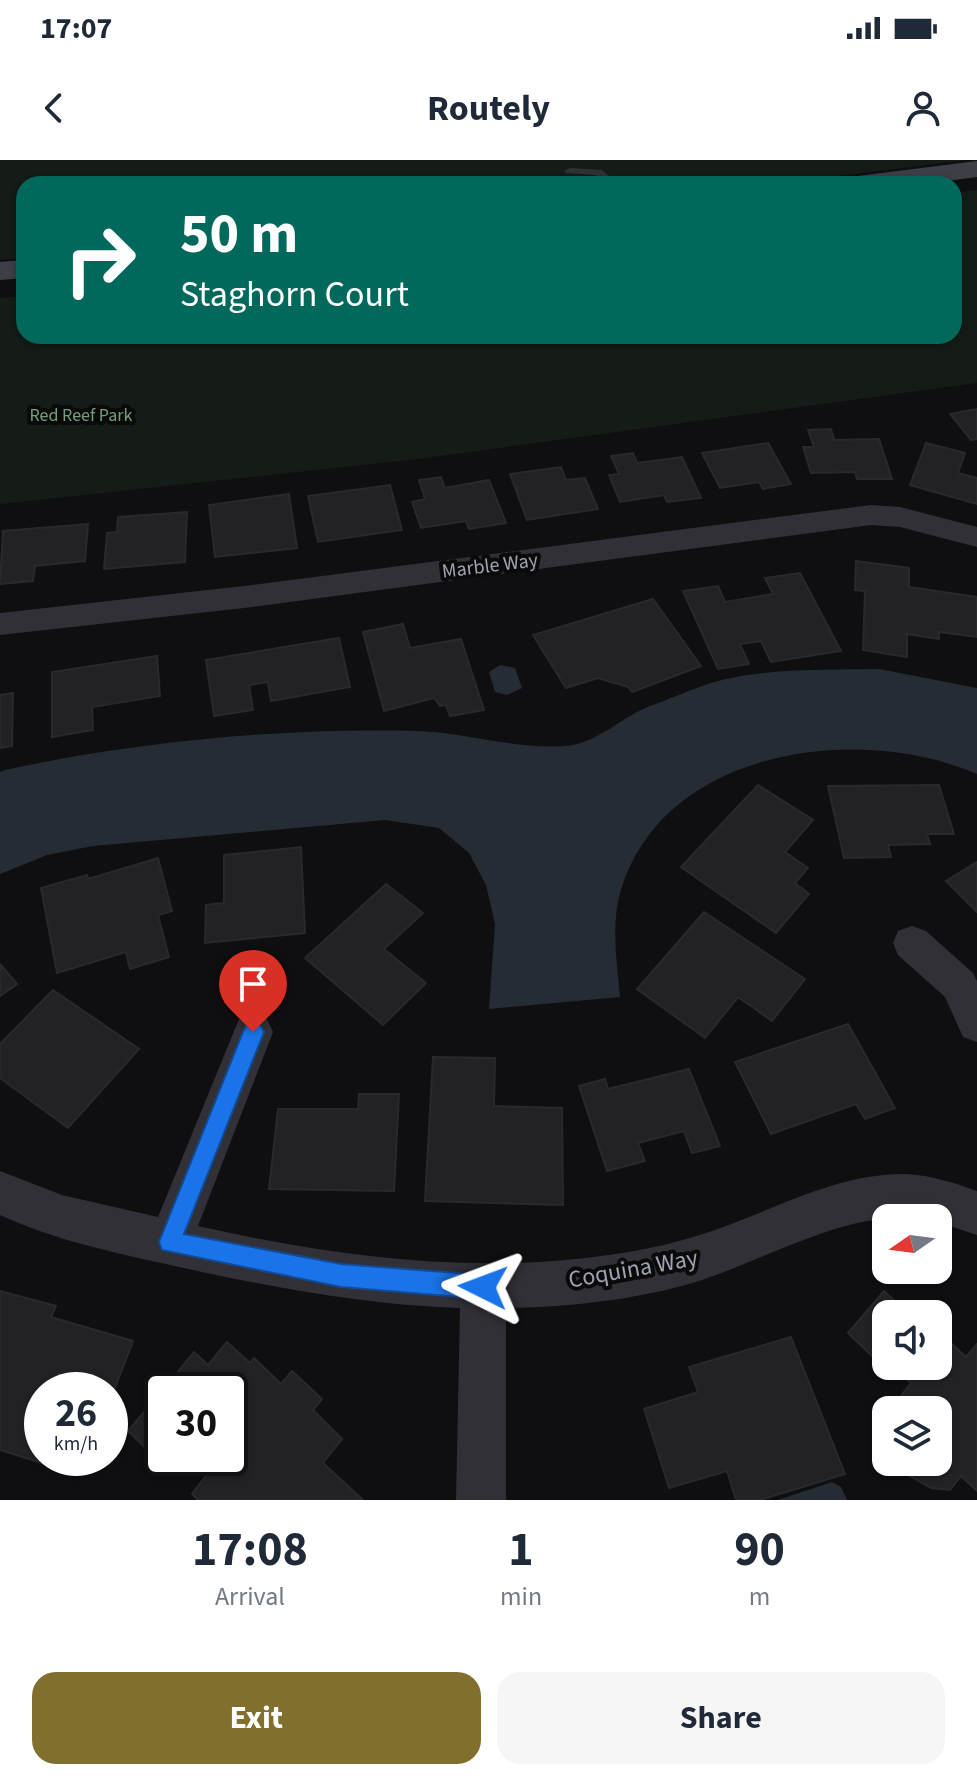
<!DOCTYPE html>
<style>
body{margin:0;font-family:"Source Sans 3",sans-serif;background:#f6f6f7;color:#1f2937;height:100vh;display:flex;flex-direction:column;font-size:30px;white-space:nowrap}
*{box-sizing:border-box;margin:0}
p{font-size:26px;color:#747a83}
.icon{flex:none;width:44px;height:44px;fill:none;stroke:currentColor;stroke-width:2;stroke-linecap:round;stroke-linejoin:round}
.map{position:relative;height:1340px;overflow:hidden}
.panel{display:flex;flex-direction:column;background:#fff;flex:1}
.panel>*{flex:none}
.guide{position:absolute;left:16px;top:16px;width:946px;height:168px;border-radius:24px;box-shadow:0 2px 6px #0004;background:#00695c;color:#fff;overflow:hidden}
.needle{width:52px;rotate:256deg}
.controls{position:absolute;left:872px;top:1044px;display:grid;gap:16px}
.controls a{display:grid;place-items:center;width:80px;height:80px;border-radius:16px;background:#fff;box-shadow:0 2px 6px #0004;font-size:40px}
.speed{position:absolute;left:24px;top:1212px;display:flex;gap:16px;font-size:40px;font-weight:700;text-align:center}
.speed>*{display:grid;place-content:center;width:104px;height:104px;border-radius:50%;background:#fff;box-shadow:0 2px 6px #0004;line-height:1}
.speed small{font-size:20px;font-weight:400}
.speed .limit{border:4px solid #111;border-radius:12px;background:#fff;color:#111}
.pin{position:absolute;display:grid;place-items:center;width:68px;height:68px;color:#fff;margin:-82px -34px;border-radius:50% 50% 50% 0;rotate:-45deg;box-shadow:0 0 8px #0007}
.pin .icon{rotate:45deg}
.me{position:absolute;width:88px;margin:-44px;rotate:273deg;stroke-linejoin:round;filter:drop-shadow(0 0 6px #0008)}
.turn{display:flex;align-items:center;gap:28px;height:168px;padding:0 32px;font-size:36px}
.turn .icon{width:104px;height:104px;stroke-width:2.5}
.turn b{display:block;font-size:56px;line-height:68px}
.eta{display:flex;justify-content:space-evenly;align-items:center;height:136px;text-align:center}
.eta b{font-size:48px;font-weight:700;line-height:56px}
.primary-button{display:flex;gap:16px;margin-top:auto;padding:16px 32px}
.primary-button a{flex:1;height:92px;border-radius:24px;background:#81702d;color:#fff;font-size:32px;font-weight:700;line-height:92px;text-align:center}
.primary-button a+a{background:#f6f6f7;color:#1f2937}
.status{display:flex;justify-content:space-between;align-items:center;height:56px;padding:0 40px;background:#fff;direction:ltr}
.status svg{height:22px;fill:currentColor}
header{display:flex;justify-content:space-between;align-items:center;height:104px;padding:0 32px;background:#fff;font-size:36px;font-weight:700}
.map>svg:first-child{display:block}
.green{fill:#151b17}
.water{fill:#252c34}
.building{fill:#222225;stroke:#29292d;stroke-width:2}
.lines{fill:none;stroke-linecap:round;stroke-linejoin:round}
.lane{fill:#303036;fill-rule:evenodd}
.street{fill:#303036;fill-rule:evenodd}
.secondary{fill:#3e3f46;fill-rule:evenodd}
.route{fill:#1a73e8;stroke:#114b97;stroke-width:2}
.labels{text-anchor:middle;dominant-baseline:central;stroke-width:8;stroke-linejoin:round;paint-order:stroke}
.far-park-label{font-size:18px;fill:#759e7c;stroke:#0a0a0b}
.street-label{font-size:20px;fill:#a0a3b2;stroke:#0a0a0b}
.near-street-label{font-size:24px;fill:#a0a3b2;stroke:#0a0a0b}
</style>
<div class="status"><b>17:07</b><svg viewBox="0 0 49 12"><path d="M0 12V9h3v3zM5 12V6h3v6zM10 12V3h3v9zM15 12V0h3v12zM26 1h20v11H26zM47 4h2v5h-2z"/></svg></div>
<header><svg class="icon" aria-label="back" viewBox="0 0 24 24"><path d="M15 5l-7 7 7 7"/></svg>Routely<svg class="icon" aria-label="person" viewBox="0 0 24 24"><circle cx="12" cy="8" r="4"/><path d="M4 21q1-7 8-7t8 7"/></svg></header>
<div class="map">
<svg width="977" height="1340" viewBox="0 0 977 1340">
<rect width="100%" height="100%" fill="#0f0f11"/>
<path class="green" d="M0,0H966L775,24H24V98L0,100Z
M977,30V223L418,299L0,344V138L24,136V176H954V33Z"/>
<path class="water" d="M500,505L515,508L522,528L507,535L495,532L489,512Z
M879,509L977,528V614C857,562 661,589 620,733C611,767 617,802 620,837L489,849L495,764L486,725L469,693L439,668L385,660L93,686L47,695L0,714V612L5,610C138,581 279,568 415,571C465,572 516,590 566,586C599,583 623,555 653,545C675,537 698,526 722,520C772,508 827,510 879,509Z
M832,1322L841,1327L847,1340H778Z"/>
<path class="building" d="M977,249V279L971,280L950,254Z
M831,269L834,280L879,279L892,319H857L855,312L811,313L803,287H814L808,270Z
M768,283L791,324L763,329L759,322L720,328L702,293Z
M926,283L965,293L958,313L977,318V344L910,325Z
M633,293L637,303L682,297L701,338L667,342L664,335L620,342L609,315L619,314L611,296Z
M561,307L566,320L585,318L598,349L527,360L510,314Z
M441,317L445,328L489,320L506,363L469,369L466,361L421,368L412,342L425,339L419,320Z
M390,325L402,370L318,382L308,336Z
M289,334L297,388L215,397L209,345Z
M187,352L185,402L104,409L107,373L117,372L118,357Z
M88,364L85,401L35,406L33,421L0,424L3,371Z
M856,401L909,408V427L977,437V477L939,472V479L907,474V497L863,490L865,431L855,430Z
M800,413L841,491L771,502L761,481L740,484L749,504L718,509L683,431L718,426L725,442L773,434L765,418Z
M653,439L701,506L632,532L628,527L598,518L566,528L533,475Z
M403,464L410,488L461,479L484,550L450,556L446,545L440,546L434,538L384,551L363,472Z
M339,478L350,527L271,541L268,522L249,525L253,550L214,556L206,500Z
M157,496L160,536L92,547L93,570L52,577V512Z
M13,533L12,586L0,588V535Z
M758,625L813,660L785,692L808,708L795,723L809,734L776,773L681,707Z
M939,625L954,674H927L930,684L888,685L891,697L844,698L828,626Z
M301,687L305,773L205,783L206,745L224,743V695Z
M158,698L172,751L158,755L169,797L130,809L126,792L57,813L41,728L87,715L88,719Z
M977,702V752L946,721Z
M386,724L423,753L384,789L426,823L383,865L305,798Z
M704,752L805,819L772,861L738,837L705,878L637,829Z
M0,804L17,824L0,836Z
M53,830L139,889L68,968L0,918V884Z
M848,864L895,948L865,959L856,944L771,974L735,902Z
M433,897L495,898L494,946L562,948L563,1045L425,1041Z
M689,909L720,986L692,993L684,971L638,983L645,1001L607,1011L579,926L605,919L608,929Z
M359,934H399L394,1031L269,1029L278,949H358Z
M0,1131L56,1146L51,1157L133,1181L110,1241V1230H42V1298H83L77,1314L0,1290Z
M884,1131L904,1150L909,1144L919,1154H886V1199L880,1193L875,1199L848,1173Z
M938,1171L966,1197L977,1184V1331L961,1316L950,1330L931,1328L901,1311L895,1302H938V1250H890L911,1223L894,1206H938Z
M791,1177L845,1314L760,1340H736L727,1311L669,1328L644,1249L698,1232L689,1207Z
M227,1182L250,1203L254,1198L281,1224L292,1211L322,1239L313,1250L342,1279L323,1303L363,1340H198L192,1334L211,1309L200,1298H230V1230H163L194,1192L208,1205Z
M162,1231V1298H182L170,1312L128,1271Z"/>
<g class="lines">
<path class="lane" d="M570,8L602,10L611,18L610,24H598L599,19L595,15L566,13L564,11Z"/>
<path class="street" d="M871,345L900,347L977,367V387L900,367L871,365L244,448L0,475V453L244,426Z
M912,766L926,771L973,813L977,821V882L963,877L945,837L898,795L893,783L898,771Z
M253,854L267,859L273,872L198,1066C332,1096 472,1115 609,1095C645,1090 681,1082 715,1070C778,1048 838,1013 906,1014C931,1015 954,1023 977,1031V1075L938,1062V1058C905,1058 874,1057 842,1067C793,1081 747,1105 699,1121C636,1140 571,1147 506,1148V1340H456L460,1148C362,1145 265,1126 170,1105C112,1092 54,1080 0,1055V1011L62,1035L158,1057L239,859Z"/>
<path class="secondary" d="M977,1V17L923,24H844L848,18L858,16Z
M24,100V118L0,120V102Z"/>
</g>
<path class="route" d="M253,863L261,866L264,872L184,1074L341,1104L483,1115L491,1119L494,1127L491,1135L483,1139L341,1127L162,1090L159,1082L243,872L246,866Z"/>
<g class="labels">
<g class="far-park-label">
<text x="81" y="255">Red Reef Park</text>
</g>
<g class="street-label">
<text transform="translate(490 406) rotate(-7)">Marble Way</text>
</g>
<g class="near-street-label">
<text transform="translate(633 1109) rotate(-10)">Coquina Way</text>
</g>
</g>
</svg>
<div class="controls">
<a><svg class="needle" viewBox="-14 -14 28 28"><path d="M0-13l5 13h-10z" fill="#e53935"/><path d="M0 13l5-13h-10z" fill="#747a83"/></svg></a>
<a><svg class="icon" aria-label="sound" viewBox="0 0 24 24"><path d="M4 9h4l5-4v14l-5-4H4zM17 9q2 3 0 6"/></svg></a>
<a><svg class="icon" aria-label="layers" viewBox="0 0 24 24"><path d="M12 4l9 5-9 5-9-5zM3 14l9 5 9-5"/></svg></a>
</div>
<div class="speed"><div>26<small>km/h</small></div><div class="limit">30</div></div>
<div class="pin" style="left:253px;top:872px;background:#d93025"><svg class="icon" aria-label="arrive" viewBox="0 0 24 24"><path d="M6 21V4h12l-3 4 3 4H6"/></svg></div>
<svg class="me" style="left:483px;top:1127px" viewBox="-20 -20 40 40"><path d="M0-17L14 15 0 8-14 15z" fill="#1a73e8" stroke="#fff" stroke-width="4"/></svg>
<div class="guide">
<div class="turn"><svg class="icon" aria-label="right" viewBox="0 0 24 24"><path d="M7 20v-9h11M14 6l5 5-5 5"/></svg><div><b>50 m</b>Staghorn Court</div></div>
</div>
</div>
<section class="panel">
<div class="eta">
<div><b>17:08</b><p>Arrival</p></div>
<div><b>1</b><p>min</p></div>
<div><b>90</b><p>m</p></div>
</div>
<div class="primary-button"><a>Exit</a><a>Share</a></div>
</section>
